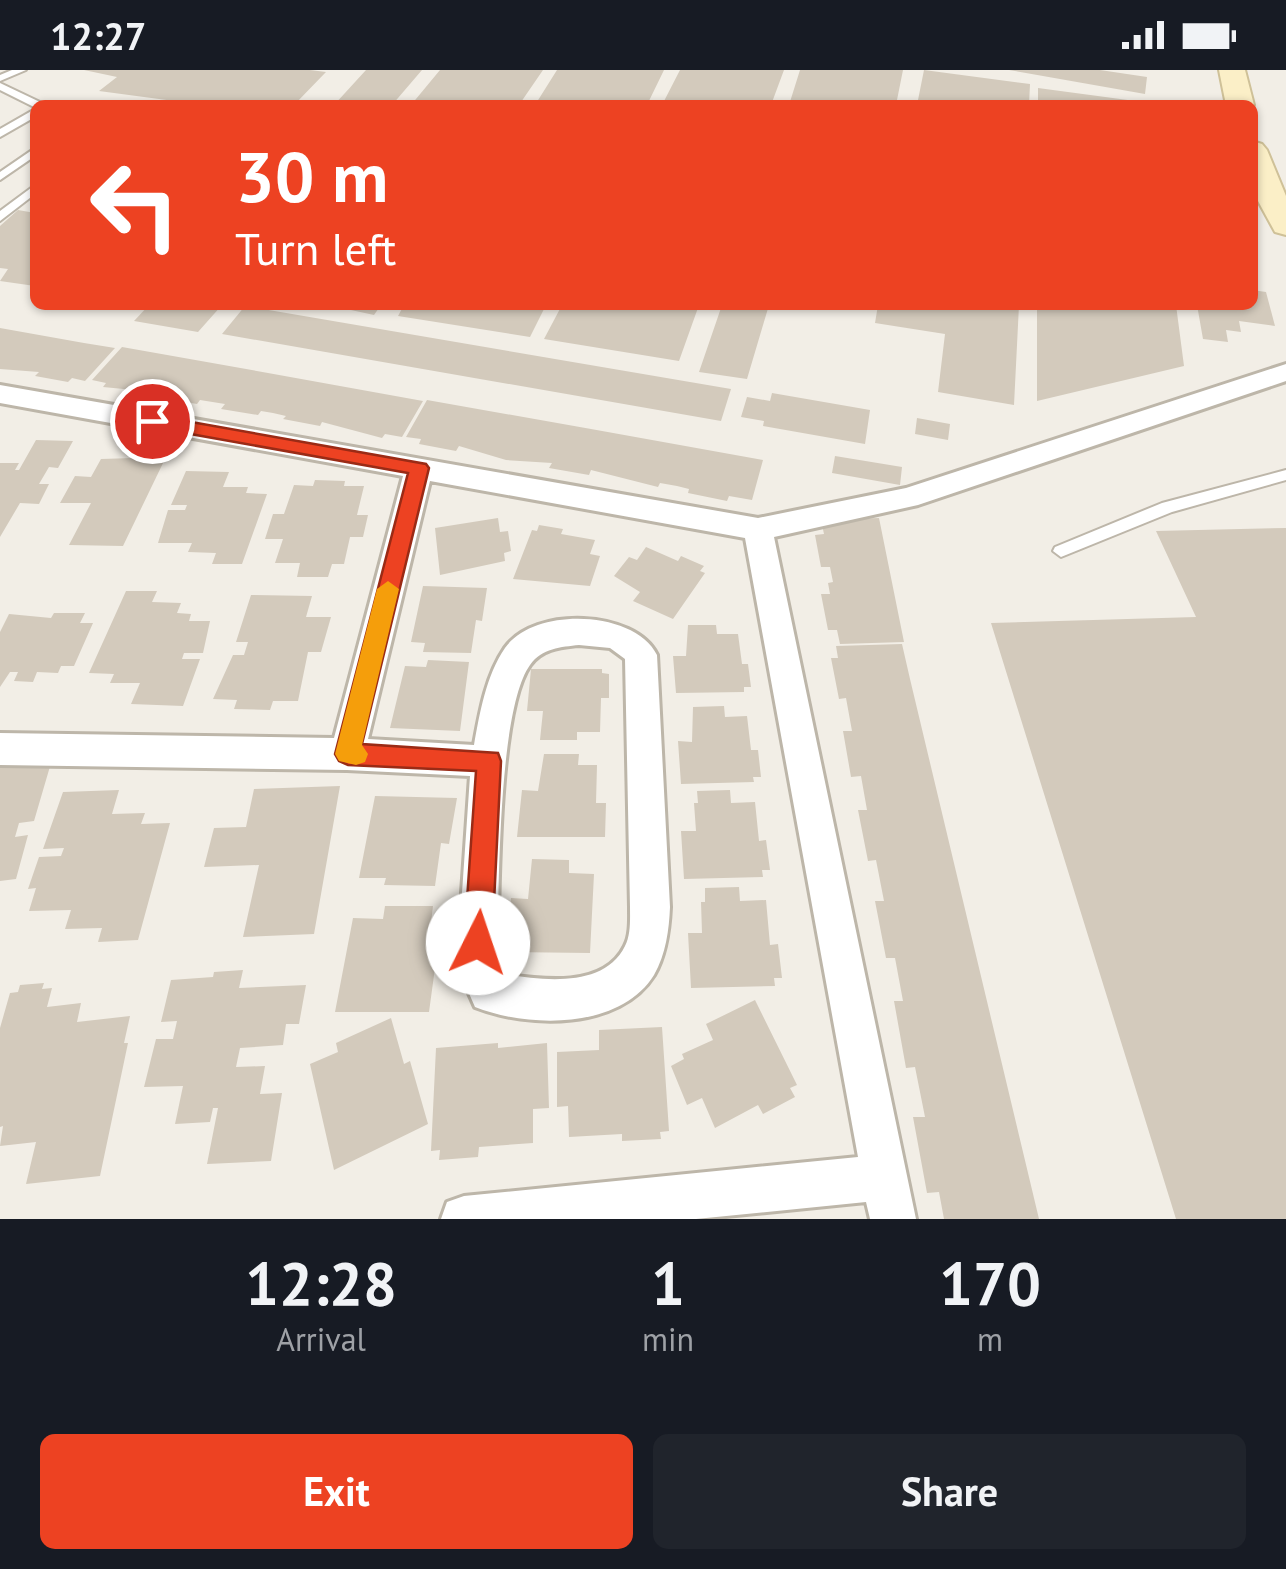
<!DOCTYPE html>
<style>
body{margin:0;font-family:"PT Sans",sans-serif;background:#20242c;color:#f1f3f6;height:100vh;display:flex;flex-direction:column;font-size:38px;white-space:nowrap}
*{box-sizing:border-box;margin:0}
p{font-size:32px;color:#9ea1a6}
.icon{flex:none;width:55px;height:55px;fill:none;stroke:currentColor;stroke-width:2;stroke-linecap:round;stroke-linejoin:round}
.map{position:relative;height:1149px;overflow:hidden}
.details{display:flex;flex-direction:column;background:#171b24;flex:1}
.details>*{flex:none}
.top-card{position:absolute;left:30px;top:30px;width:1228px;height:210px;border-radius:15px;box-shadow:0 2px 8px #0004;background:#ed4222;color:#fff;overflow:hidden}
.pin{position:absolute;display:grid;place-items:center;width:85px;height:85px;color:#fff;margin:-42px;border:5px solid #fff;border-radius:50%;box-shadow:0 2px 10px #0007}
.me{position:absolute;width:110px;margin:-55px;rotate:4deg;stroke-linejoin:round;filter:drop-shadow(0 0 8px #0008)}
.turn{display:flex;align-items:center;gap:35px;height:210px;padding:0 40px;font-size:45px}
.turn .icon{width:130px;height:130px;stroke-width:2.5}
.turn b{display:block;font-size:70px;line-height:85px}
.eta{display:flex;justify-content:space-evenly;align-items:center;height:170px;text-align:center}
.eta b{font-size:60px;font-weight:600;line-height:70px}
.action{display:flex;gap:20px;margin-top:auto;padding:20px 40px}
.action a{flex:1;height:115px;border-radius:15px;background:#ed4222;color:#fff;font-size:40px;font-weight:600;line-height:115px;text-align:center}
.action a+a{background:#20242c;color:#f1f3f6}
.status{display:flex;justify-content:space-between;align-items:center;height:70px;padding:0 50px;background:#171b24;direction:ltr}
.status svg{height:28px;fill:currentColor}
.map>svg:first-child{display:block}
.building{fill:#d3cabc}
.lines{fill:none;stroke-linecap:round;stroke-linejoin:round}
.lane-casing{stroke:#bdb6a9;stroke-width:4}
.street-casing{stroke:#bdb6a9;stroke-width:6}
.secondary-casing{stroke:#cfc198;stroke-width:4}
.lane{fill:#fff;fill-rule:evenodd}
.street{fill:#fff;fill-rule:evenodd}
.secondary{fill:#fbefc7;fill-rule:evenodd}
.route{fill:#ed4222;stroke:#9a2b16;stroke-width:2.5}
.slow{fill:#f59e0b}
</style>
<div class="status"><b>12:27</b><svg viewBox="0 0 49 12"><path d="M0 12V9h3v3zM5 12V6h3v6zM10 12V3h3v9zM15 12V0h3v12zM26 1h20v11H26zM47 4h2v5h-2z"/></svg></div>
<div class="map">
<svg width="1286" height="1149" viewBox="0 0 1286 1149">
<rect width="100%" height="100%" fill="#f2eee6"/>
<path class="building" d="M84,0H310L326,2L294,35H204L99,21L117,7Z
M366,0H422L392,35H334Z
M440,0H543L519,35H411Z
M557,0H664L647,35H535Z
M680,0H784L771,35H662Z
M800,0H903L896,35H789Z
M924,0L1030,14L1029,35H917Z
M1009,0H1100L1147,7L1145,24Z
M1038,18L1150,33L1149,35H1038Z
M18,140L35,143V216L0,211L8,199L0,198V156Z
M1252,220L1266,222L1275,256L1239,251L1241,262L1226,260L1228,272L1203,269L1197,235H1252Z
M149,235H222L198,262L134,251Z
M328,235H381L374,245Z
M404,235H546L530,267L398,246Z
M562,235H699L679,291L544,269Z
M722,235H769L747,309L699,302Z
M878,235H1019L1014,335L938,322L945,264L875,253Z
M1037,235H1176L1184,296L1037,331Z
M245,236L731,319L721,351L222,264Z
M0,258L84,273L115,278L85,311L72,308L68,312L35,306L39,302L0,299Z
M122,277L268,303L423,331L402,367L385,364L382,368L322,352L320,356L283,349L286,346L273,343L261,341L258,345L221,339L225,334L200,330L197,334L162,328L165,323L103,317L106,313L92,310Z
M772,323L870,340L865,374L763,356L764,351L741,347L747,327L770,331Z
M427,330L591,359L763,390L752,430L729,426L727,431L688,423L689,419L677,416L660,413L658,417L591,400L589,405L549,398L552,393L506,390L459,376L456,381L419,374L421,369L406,367Z
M917,348L950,354L948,370L915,364Z
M36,370L73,371L58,398L49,397L39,414H49L39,434L20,433L0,467V393H19L15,400H19Z
M835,386L902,397L900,415L832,403Z
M133,388L164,391L123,476L69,475L91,433H60L75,406L91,407L101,389Z
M186,401L229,402L223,417H248L246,423L267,424L242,494H212L216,483L188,482L192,473H158L168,440H185L187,435H171Z
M315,410L345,411L344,416H364L357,445H368L363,467H350L344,494H332L328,507H297L300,493H275L283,469H265L273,444H284L294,415L313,416Z
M498,448L500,462L508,461L511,481L504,483L505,491L440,505L435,458Z
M879,448L904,572L840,574L837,560H828L821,524H830L828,513L833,512L830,497H821L815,465L824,464L821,450Z
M539,455L563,459L561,464L595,470L590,484L600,486L590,516L513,509L532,460L537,461Z
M1286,458V1149H1176L991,553L1196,547L1156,461Z
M646,477L678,491L681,486L704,496L700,501L705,503L673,549L633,531L640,522L614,506L629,487L637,490Z
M423,516L487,518L482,551L476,550L471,583L423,582L425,573L411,572Z
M126,521H157L152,532L181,533L177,543L191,544L189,551H210L203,583H184L182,589H200L183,636L131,634L140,613H110L114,604L89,603Z
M251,525L312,526L306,547H331L321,582H308L298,631H273L270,640L234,639L237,630L213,629L233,585H244L248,572H236Z
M54,543H85L80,553H93L74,596H61L58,603L37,602L33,612L14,611L18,602H10L0,617V562L9,544L51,548Z
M688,555H716L717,564H738L742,594H748L751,617H744V622L676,623L673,586H686Z
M902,574L910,609L1039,1149H944L939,1122L927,1123L913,1047H925L915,997L906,998L894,931H903L895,888H886L875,831H884L876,790L868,791L858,740H867L861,706L851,707L843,661H852L846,628L839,629L831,588H838L836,576Z
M428,590L469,592L460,661L390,658L405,596L426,597Z
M531,599H602V603L609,604V628H601L600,662H577V670H540L543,641H527Z
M724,636L725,647L747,646L751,680H758L761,707H753L754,712L681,714L678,671L692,672L693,637Z
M544,684H579L578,695H597L596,733H606L605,767H517L522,720L538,721Z
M51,693L34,751L19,753L15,767L28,765L16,809L0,811V698Z
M340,716L314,864L243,867L259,795L204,797L214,758L246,757L254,719Z
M119,720L112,744L145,743L141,754L170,753L138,870L98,872L102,858L65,859L71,840L29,841L36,818L28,819L39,787L61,786L64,778L43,779L63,722Z
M730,720L731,733L755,732L759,771L766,770L770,800H762L763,807L684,809L681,761H696L694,733H698L697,721Z
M375,726L457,728L449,774L441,773L435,816L384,815L386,808H359Z
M532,789L569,790V803L594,804L590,883L505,882L511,828L528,829Z
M739,817L740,831L766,830L770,875L778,874L782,908H774L775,916L691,918L688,863H702L701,832H705V818Z
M385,836H433L428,877L438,876L429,942H335L353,848L383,849Z
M243,900L239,918L306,915L299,954H286L283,975L240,978L236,997L265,996L260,1024L282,1023L271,1091L207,1094L218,1038H213L210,1052L175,1054L183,1016L144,1017L156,969H173L177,951L161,952L171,910L213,907L214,902Z
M44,913L42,919L52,918L47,937L81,933L77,952L130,946L124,973H128L100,1106L26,1114L36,1072L0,1076L3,1056L0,1057V958L10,923L18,922L20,915Z
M755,930L797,1015L790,1018L795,1027L763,1044L758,1035L715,1058L702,1028L687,1035L671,996L684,989L682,984L713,970L706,954Z
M391,948L404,994L410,991L428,1054L334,1100L310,994L338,982L336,973Z
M662,957L669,1061L660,1062L661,1069L622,1071V1064L569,1067L568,1036L557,1037V982L599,980V960Z
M498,973V978L547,973L549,1038L533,1039V1073L479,1077L478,1087L439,1090L440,1080L431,1081L436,978Z"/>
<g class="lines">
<g class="lane-casing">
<path id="lane" d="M12,0H26L0,11V5Z
M0,13L42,33L43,35L34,37L0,20Z
M35,39V47L0,67V59Z
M35,78V86L0,110V102Z
M35,115V124L0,151V141Z
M1286,400V410L1172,442L1061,487L1053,481L1055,477L1162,433Z"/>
</g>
<g class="street-casing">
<path id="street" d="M1286,294V311L918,435L774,467L916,1149H870L866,1132L696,1149H441L447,1132L464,1126L858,1087L745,468L430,411L368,669L474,675C480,642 486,606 505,578C534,536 635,540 657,585L670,837C669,860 666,884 654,905C620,960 528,958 475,937L457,896L470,706L347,700L0,695V663L334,668L403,406L0,333V315L758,448L906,418ZM579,575L610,578L625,589L630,837C630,849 631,865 625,876C604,919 541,910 503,904L497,893C499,831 497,641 530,595C542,578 561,577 579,575Z"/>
</g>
<g class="secondary-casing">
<path id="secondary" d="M1219,0H1245L1254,35L1252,37L1226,35Z
M1252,71L1262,74L1267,80L1286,126V165L1275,162L1252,120Z"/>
</g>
<use href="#lane" class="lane"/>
<use href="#street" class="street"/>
<use href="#secondary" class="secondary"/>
</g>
<path class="route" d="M152,345L426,394L429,398L362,674L498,683L501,691L492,873L488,883L478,887L468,883L464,873L476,701L348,695L339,691L335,684L408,403L146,356L143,351Z"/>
<path class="slow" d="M388,511L399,519L362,675L368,684L365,692L356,695L339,691L335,684L377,519Z"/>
</svg>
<div class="pin" style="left:152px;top:351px;background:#d93025"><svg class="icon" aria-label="arrive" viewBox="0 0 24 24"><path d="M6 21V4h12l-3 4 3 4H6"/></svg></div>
<svg class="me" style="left:478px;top:873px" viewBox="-20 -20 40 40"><circle r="19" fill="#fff"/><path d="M0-13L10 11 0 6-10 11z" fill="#ed4222"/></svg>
<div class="top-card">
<div class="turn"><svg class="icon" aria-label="left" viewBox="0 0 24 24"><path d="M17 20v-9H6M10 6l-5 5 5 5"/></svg><div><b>30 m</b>Turn left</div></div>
</div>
</div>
<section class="details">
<div class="eta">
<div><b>12:28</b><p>Arrival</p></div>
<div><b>1</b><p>min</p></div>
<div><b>170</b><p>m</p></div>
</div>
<div class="action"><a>Exit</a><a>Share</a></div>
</section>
